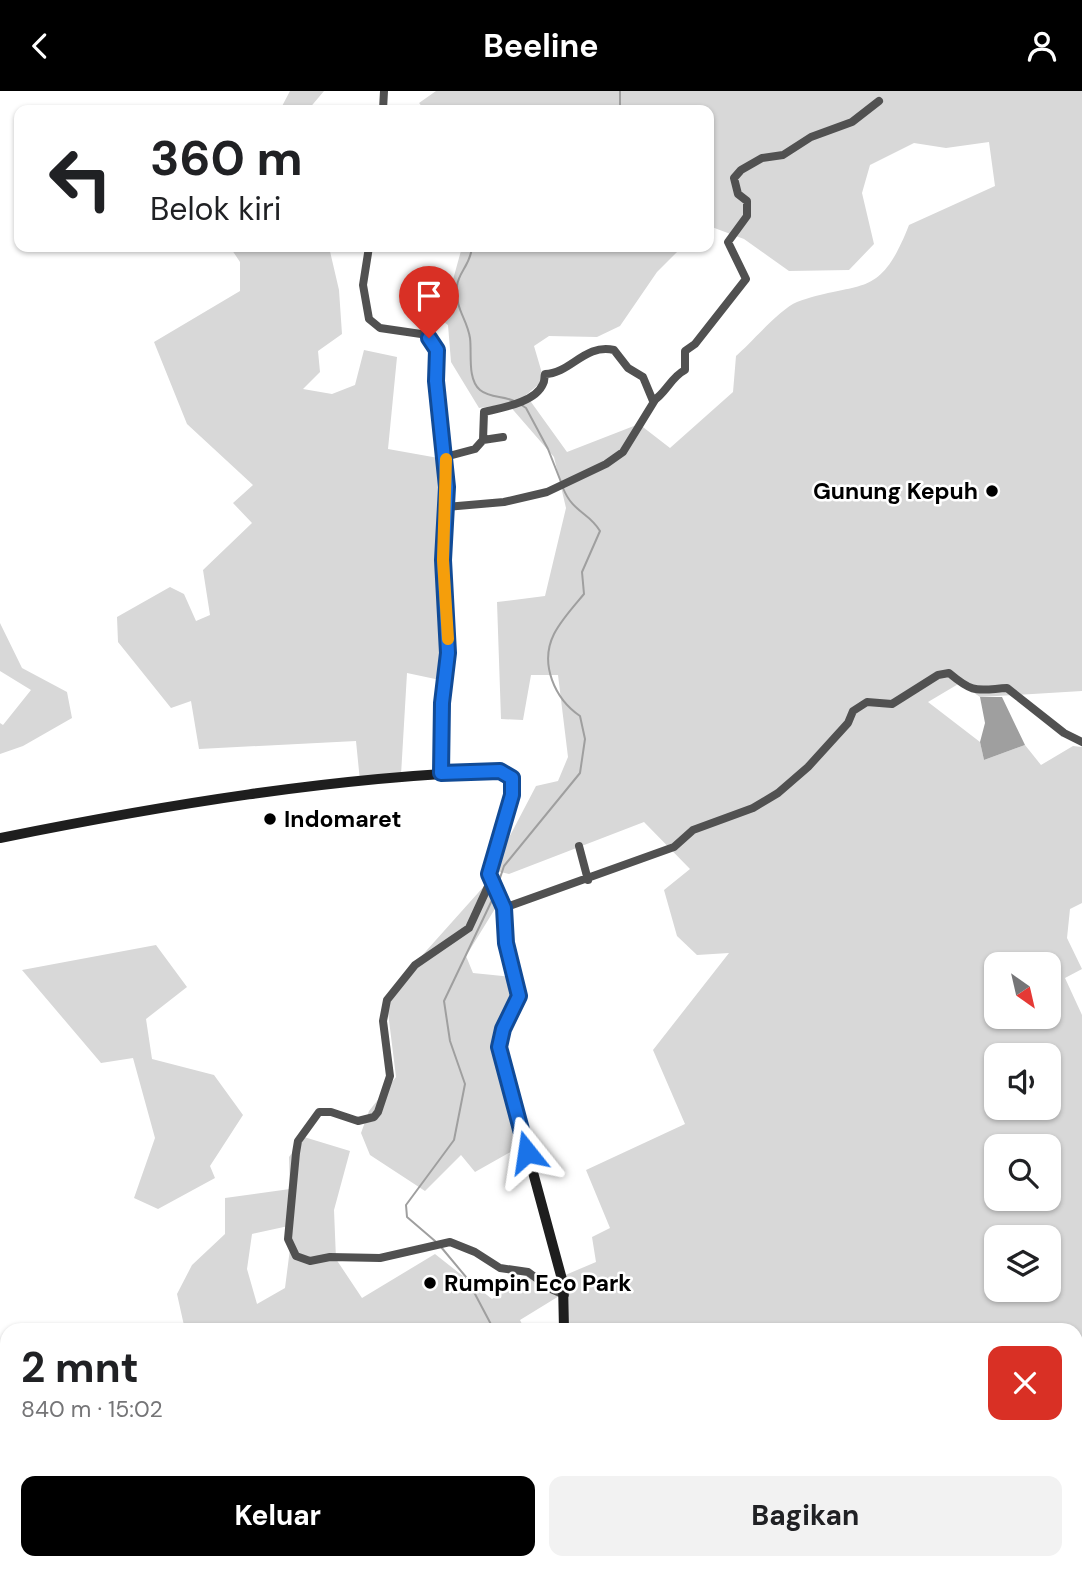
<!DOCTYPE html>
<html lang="id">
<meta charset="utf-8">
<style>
body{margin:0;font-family:"DM Sans",sans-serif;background:#f2f2f2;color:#202124;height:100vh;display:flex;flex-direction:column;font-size:26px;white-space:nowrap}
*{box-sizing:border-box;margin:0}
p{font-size:23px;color:#757577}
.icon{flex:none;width:38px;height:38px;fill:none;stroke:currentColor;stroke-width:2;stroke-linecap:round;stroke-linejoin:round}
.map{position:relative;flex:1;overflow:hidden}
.sheet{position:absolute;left:0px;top:1232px;width:1083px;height:247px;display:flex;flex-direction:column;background:#fff;border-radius:21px 21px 0 0;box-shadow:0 2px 5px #0004}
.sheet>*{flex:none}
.hud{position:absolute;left:14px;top:14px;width:700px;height:147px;border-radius:14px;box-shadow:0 2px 5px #0004;background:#fff;color:#202124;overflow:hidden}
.needle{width:46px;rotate:146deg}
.tools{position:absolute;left:984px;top:861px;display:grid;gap:14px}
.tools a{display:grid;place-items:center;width:77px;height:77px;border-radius:14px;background:#fff;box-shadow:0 2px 5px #0004;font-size:35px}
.pin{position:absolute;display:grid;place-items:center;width:60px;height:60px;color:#fff;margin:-72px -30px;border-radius:50% 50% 50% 0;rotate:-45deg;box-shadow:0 0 7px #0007}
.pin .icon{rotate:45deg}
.me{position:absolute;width:77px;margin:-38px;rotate:345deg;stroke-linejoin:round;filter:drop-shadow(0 0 5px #0008)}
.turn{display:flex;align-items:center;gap:24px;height:147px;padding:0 21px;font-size:32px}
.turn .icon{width:91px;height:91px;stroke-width:2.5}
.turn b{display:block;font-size:49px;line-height:60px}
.round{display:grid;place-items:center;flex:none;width:74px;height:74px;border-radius:14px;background:#f2f2f2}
.head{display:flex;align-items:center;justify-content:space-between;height:119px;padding:0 21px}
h1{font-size:42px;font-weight:700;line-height:52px}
.button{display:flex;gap:14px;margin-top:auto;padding:14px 21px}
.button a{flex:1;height:80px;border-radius:14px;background:#000;color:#fff;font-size:28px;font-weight:700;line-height:80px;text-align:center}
.button a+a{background:#f2f2f2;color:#202124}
header{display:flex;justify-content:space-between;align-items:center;height:91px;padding:0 21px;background:#000;color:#fff;font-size:32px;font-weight:700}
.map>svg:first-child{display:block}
.green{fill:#d8d8d8;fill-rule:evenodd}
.water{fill:#9f9f9f}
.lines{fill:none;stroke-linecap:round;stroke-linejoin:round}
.stream{stroke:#9f9f9f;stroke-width:2}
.minor{stroke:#515151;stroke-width:8}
.secondary{stroke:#1e1e1e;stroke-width:10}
.route-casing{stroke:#114b97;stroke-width:18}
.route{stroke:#1a73e8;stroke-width:12}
.slow{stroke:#f59e0b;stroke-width:12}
.poi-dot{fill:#000;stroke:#fff;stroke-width:2.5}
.labels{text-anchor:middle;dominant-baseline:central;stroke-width:5;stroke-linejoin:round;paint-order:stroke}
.poi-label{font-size:23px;font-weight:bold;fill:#000;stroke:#fff;text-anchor:start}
</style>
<header><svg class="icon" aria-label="back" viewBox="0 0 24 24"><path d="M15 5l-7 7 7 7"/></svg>Beeline<svg class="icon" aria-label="person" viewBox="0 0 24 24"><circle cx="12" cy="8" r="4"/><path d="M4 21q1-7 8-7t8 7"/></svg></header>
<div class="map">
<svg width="1082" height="1478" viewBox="0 0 1082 1478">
<rect width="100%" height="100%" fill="#fff"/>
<path class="green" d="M290,0H324L308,19H280Z
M436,0H1082V600L980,606L960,592L928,611L980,651L984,669L1025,654L1041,674L1073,655L1082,656V812L1070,818L1067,847L1082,878L1065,887L1082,924V1478H864L859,1472H1076V1239H569L564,1202L520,1229L525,1239H185L177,1203L192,1174L225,1143V1107L290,1098L289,1066L304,1046L350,1060L334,1119L336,1168L362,1207L435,1163L492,1208L530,1183L564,1201L563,1185L596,1171L592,1146L610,1137L586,1079L685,1033L653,959L729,862L697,864L677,845L664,799L690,778L644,731L509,783L492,779L536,695L558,690L568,666L558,584H531L523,629L501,628L497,511L545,505L566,417L554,366L508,313L479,317L451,271L448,234L417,212L412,197L451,196L462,156H682L657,181L620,235L597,246L549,245L534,255L544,289L526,304L567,361L639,333L670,357L733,301L736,265C751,252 780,218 797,211C861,188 879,211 909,134L995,95L989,51L946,57L914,52L870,74L862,102L874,153L849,179L789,180L744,148L709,135V19H425L419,12ZM996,873H1048V926H996ZM996,964H1048V1017H996ZM996,1055H1048V1108H996ZM293,1134L285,1197L257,1213L247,1178L252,1143ZM996,1146H1048V1199H996Z
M230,156H329L339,199L342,243L318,260L320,281L303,298L332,303L355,294L364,259L397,266L388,358L444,368L439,484L447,550L440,589L407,582L401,684L360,690L356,650L199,658L191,610L171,617L118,551L117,526L170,496L184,503L196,530L210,524L203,479L252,432L233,412L253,394L187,333L154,251L240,200V171Z
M0,532L22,577L67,601L72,627L23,655L0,663V632L3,634L31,599L0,580Z
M486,793L501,808L466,865L473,882L523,887L518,917L497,952L523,1054L475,1081L461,1064L425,1100L370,1064L361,1042L369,1020L396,986L387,913L410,878Z
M156,854L187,896L146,928L152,968L214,984L243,1024L210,1075L215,1087L158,1118L134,1107L155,1047L133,967L101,972L22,879Z
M7,1397V1472H471L469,1478H0V1401Z"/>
<path class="water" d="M980,606H1002L1025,654L984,669L980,651L985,632Z"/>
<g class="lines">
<path class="stream" d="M620,0V19
M472,156C471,173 458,182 457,195C455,219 467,227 470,247C472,262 467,288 480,299C491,308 504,304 516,311
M520,313L526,317L548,358L561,391
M498,793L504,775L580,682L585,648L580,625C555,608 539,573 554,543C561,529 574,515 584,503L582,481L600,440C589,421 573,422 563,397
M435,1150L407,1126L406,1114L454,1049L465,993L450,950L444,910L494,805
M441,1156L466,1186L494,1239
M226,1478L230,1472"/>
<path class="minor" d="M383,19L384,0
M369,156L363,194L369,228L380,237L421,243L429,247L437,259L436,290L447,395L443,469L448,562L442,613L441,682
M483,349L484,321C500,317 535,312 543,293C545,290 544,286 545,283C570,283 585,252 614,259L628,277L643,286L653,310C666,302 671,286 685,279V260L695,253L746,188L728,151L747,125V110L738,103L734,87L741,79L762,67L783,64L811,46L852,31L879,10
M445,366L475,358L483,349L503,346
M446,416L504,411L547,401L606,373L623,361L655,309
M579,755L588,789
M491,789L469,837L415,874L387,909L383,930L390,985L378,1021L374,1026L358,1030L331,1021H319L298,1050L296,1062L288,1148L296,1165L310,1170L330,1166L380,1167L450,1151L475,1161L500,1177L528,1181L551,1198L565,1204
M504,817L674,756L693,739L753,717L778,702L808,676L848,632L853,620L867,611L892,613L938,584L949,582C974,603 976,599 1007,597L1064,642L1082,651
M1076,1292L1082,1290
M799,1478L811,1472"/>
<path class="secondary" d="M0,747C164,714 333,686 500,680L512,687V704L489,783L504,817L506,852L518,906L503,938L499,956L563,1192L564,1239
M563,1478L565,1472"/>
</g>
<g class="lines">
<g class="route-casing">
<path id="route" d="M429,247L437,259L436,290L447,396L443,469L448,562L442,612L441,682L500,680L512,687V704L489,783L504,817L506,852L519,905L503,938L499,956L527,1061"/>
</g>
<use href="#route" class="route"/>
<path class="slow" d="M446,368L443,469L448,548"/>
</g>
<g class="poi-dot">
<circle cx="992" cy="400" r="7"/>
<circle cx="270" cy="728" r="7"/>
<circle cx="430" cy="1192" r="7"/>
</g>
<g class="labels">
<g class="poi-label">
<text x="978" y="400" text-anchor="end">Gunung Kepuh</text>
<text x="284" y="728">Indomaret</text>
<text x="444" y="1192">Rumpin Eco Park</text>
</g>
</g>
</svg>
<div class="tools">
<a><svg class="needle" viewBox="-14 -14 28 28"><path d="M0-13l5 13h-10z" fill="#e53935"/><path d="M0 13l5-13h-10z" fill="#757577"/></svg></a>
<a><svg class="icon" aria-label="sound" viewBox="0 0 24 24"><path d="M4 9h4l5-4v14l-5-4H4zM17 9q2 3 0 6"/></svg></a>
<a><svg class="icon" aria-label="search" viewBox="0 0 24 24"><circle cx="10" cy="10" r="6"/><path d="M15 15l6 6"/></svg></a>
<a><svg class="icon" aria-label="layers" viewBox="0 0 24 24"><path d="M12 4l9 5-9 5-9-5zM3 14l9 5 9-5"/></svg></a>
</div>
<div class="pin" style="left:429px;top:247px;background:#d93025"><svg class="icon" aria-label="arrive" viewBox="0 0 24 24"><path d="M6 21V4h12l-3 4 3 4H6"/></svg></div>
<svg class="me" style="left:527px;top:1061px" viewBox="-20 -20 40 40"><path d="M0-17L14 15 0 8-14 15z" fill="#1a73e8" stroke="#fff" stroke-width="4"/></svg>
<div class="hud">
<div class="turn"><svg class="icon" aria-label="left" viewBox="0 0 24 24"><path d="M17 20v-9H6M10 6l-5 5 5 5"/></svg><div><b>360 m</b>Belok kiri</div></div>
</div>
<section class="sheet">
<div class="head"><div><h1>2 mnt</h1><p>840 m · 15:02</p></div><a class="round" style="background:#d93025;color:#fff"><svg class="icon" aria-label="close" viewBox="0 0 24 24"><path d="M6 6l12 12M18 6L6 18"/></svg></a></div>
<div class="button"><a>Keluar</a><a>Bagikan</a></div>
</section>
</div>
